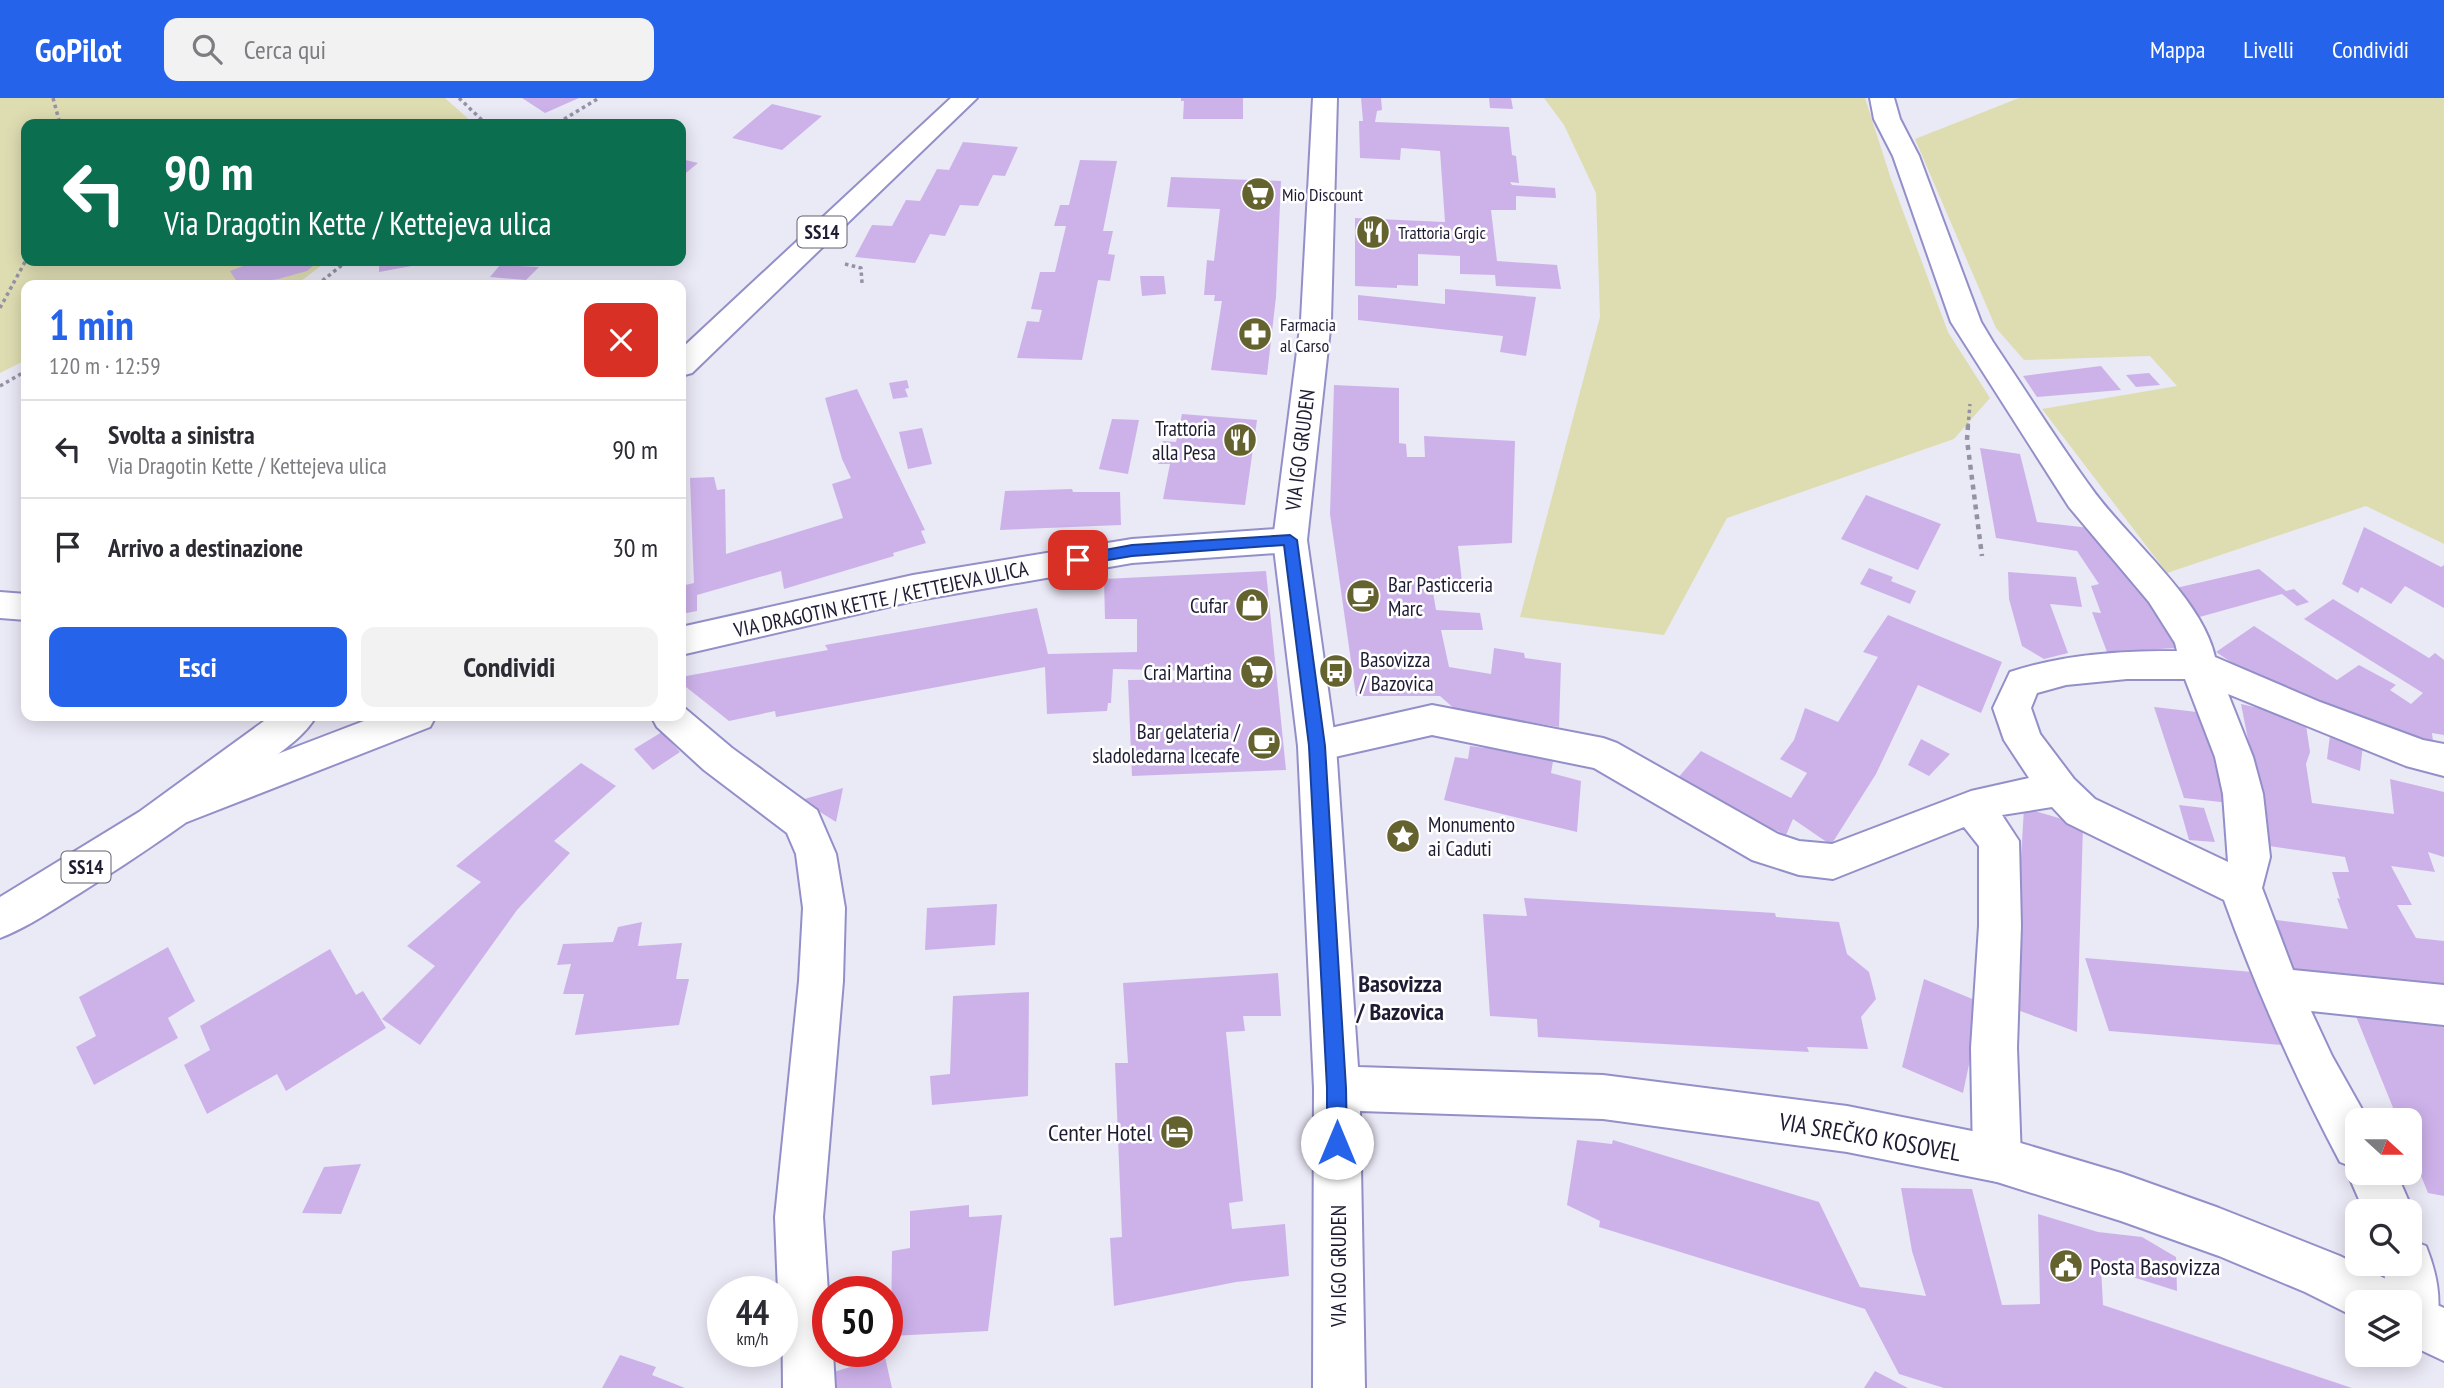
<!DOCTYPE html>
<html lang="it">
<meta charset="utf-8">
<style>
body{margin:0;font-family:"PT Sans Narrow",sans-serif;background:#f2f2f3;color:#2b2b33;height:100vh;display:flex;flex-direction:column;font-size:26px;white-space:nowrap}
*{box-sizing:border-box;margin:0}
p{font-size:23px;color:#7c7c81}
.icon{flex:none;width:38px;height:38px;fill:none;stroke:currentColor;stroke-width:2;stroke-linecap:round;stroke-linejoin:round}
.map{position:relative;flex:1;overflow:hidden}
.details{position:absolute;left:21px;top:182px;width:665px;height:441px;display:flex;flex-direction:column;background:#fff;border-radius:14px;box-shadow:0 4px 18px #0003}
.details>*{flex:none}
.banner{position:absolute;left:21px;top:21px;width:665px;height:147px;border-radius:14px;box-shadow:0 4px 18px #0003;background:#0b6e4f;color:#fff;overflow:hidden}
.needle{width:46px;rotate:111deg}
.controls{position:absolute;left:2345px;top:1010px;display:grid;gap:14px}
.controls a{display:grid;place-items:center;width:77px;height:77px;border-radius:14px;background:#fff;box-shadow:0 4px 18px #0003;font-size:35px}
.speed{position:absolute;left:707px;top:1178px;display:flex;gap:14px;font-size:35px;font-weight:700;text-align:center}
.speed>*{display:grid;place-content:center;width:91px;height:91px;border-radius:50%;background:#fff;box-shadow:0 4px 18px #0003;line-height:1}
.speed small{font-size:18px;font-weight:400}
.speed .limit{border:10px solid #d22;background:#fff;color:#111}
.pin{position:absolute;display:grid;place-items:center;width:60px;height:60px;color:#fff;margin:-30px;border-radius:14px;box-shadow:0 4px 10px #0006}
.me{position:absolute;width:77px;margin:-38px;rotate:0deg;stroke-linejoin:round;filter:drop-shadow(0 0 5px #0008)}
.turn{display:flex;align-items:center;gap:24px;height:147px;padding:0 28px;font-size:32px}
.turn .icon{width:91px;height:91px;stroke-width:2.5}
.turn b{display:block;font-size:49px;line-height:60px}
.round{display:grid;place-items:center;flex:none;width:74px;height:74px;border-radius:14px;background:#f2f2f3}
.overview{display:flex;align-items:center;justify-content:space-between;height:119px;padding:0 28px}
h1{font-size:42px;font-weight:700;line-height:52px;color:#2563eb}
.action{display:flex;gap:14px;margin-top:auto;padding:14px 28px}
.action a{flex:1;height:80px;border-radius:14px;background:#2563eb;color:#fff;font-size:28px;font-weight:700;line-height:80px;text-align:center}
.action a+a{background:#f2f2f3;color:#2b2b33}
ul{padding:0;list-style:none}
li{display:flex;align-items:center;gap:21px;height:98px;padding:0 28px;border-top:2px solid #e1e1e2}
li div{flex:1}
li b{display:block;font-size:26px}
li em{font-style:normal}
header{display:flex;align-items:center;gap:42px;box-sizing:border-box;height:98px;padding:0 35px;background:#2563eb;color:#fff}
header strong{font-size:33px}
nav{display:flex;gap:38px;margin-inline-start:auto;font-size:24px}
.search{width:490px;height:63px;background:#f2f2f3;display:flex;align-items:center;gap:18px;box-sizing:border-box;padding:0 24px;border-radius:14px;color:#7c7c81;font-size:26px}
.map>svg:first-child{display:block}
.green{fill:#deddb2}
.building{fill:#cdb2ea}
.lines{fill:none;stroke-linecap:round;stroke-linejoin:round}
.minor-casing{stroke:#938fc8;stroke-width:4}
.tertiary-casing{stroke:#938fc8;stroke-width:4}
.secondary-casing{stroke:#938fc8;stroke-width:4}
.primary-casing{stroke:#938fc8;stroke-width:4}
.path-far1{stroke:#9492a4;stroke-width:3.5;stroke-dasharray:3.5 3.5;stroke-linecap:butt}
.path{stroke:#9492a4;stroke-width:4.5;stroke-dasharray:5 5;stroke-linecap:butt}
.minor{fill:#fff;fill-rule:evenodd}
.tertiary{fill:#fff;fill-rule:evenodd}
.secondary{fill:#fff;fill-rule:evenodd}
.primary{fill:#fff;fill-rule:evenodd}
.route{fill:#2563eb;stroke:#184099;stroke-width:2}
.labels{text-anchor:middle;dominant-baseline:central;stroke-width:5;stroke-linejoin:round;paint-order:stroke}
.far-poi-label{font-size:18px;fill:#1e1c33;stroke:#fff;text-anchor:start}
.shield{fill:#fff;stroke:#626070;stroke-width:2}
.shield-label{font-size:19px;font-weight:bold;fill:#1e1c33}
.poi-label{font-size:21px;fill:#1e1c33;stroke:#fff;text-anchor:end}
.street-label{font-size:21px;fill:#1e1c33;stroke:#fff}
.quarter-label{font-size:24px;font-weight:bold;fill:#1e1c33;stroke:#fff}
.near-poi-label{font-size:24px;fill:#1e1c33;stroke:#fff;text-anchor:end}
.near-street-label{font-size:24px;fill:#1e1c33;stroke:#fff}
</style>
<header>
<strong>GoPilot</strong>
<div class="search"><svg class="icon" aria-label="search" viewBox="0 0 24 24"><circle cx="10" cy="10" r="6"/><path d="M15 15l6 6"/></svg>Cerca qui</div>
<nav><a>Mappa</a><a>Livelli</a><a>Condividi</a></nav>
</header>
<div class="map">
<svg width="2444" height="1290" viewBox="0 0 2444 1290">
<rect width="100%" height="100%" fill="#eae9f6"/>
<path class="green" d="M0,0H445L474,26H26V163H327L296,187H26V262L0,275Z
M1544,0H1865L1891,81L1948,234L1990,300L1954,341L1727,420L1664,537L1520,519L1600,219L1596,95L1564,27Z
M2019,0H2444V446L2366,408L2167,475L2042,311L2177,288L2150,258L2024,262L1996,230L1915,41Z"/>
<path class="building" d="M522,0H579L545,15Z
M1181,0H1243V21H1183L1184,3H1181Z
M1361,0H1381L1382,12L1377,13L1375,24L1509,29L1512,57L1516,58L1519,85L1510,84L1512,87L1555,90L1556,100L1516,98V112H1491L1497,163L1557,167L1561,191L1496,188L1495,177L1460,176V158L1418,156V188L1397,187V190L1355,188V120L1445,124L1440,53L1401,50L1400,62L1360,60L1359,23H1363Z
M1489,0H1511L1513,11L1490,10Z
M772,6L822,18L782,52L732,40Z
M963,44L1018,49L1005,78L993,77L978,108L960,107L945,138L930,136L915,165L855,159L872,127L892,128L906,102L920,103L937,71L949,72Z
M681,61L698,65L681,79Z
M1080,62L1117,63L1103,133H1113L1108,156L1115,157L1110,183L1098,182L1082,262L1017,260L1027,223L1039,224L1042,212L1031,211L1040,174H1055L1066,128H1054L1060,107H1069Z
M1171,79L1281,83L1276,199L1267,277L1211,272L1222,203H1214L1215,197H1204L1207,162L1214,163L1220,111L1167,109Z
M256,163H300L313,168L307,173L278,181L239,187L230,173Z
M379,163H433V164L379,174Z
M500,167L539,169L526,182L490,179Z
M1140,178H1164L1166,196L1142,198Z
M1445,191L1536,199L1526,258L1500,254L1503,238L1358,222V197L1445,206Z
M2101,268L2121,292L2037,299L2023,278Z
M2149,275L2160,287L2136,289L2126,277Z
M907,282L909,290L905,291L908,299L893,301L889,285Z
M1334,287L1399,290V345L1406,346L1407,359H1425L1424,338L1515,343L1512,445L1458,448L1463,493L1433,494L1436,512L1480,515L1483,532H1441L1449,569L1491,576L1494,550L1524,555L1525,560L1561,565L1559,629L1457,613L1440,598H1356L1330,416Z
M857,291L925,432L921,433L926,445L893,455L894,458L784,491L781,473L697,497V513L681,516V488L694,485L690,380L714,379L717,392L725,391L726,456L843,420L832,386L851,380L842,361L825,300Z
M1182,316L1257,322L1245,407L1163,401L1170,366H1158L1163,343L1176,344Z
M1112,321L1139,322L1128,376L1099,371Z
M922,330L932,366L908,371L899,334Z
M1980,350L2020,356L2037,424L2099,431L2167,521L2177,550L2107,554L2092,514L2101,515L2091,488L2099,486L2077,453L1996,440Z
M1072,391L1073,394H1120L1121,427L1000,432L1005,393Z
M1866,397L1941,426L1918,472L1841,441Z
M2364,429L2441,469L2444,467V510L2405,488L2391,506L2361,489L2358,495L2342,486Z
M1869,470L1893,479L1891,483L1916,493L1910,506L1860,486Z
M2259,471L2286,493L2294,491L2309,504L2297,508L2282,496L2196,520L2167,492Z
M1266,473L1286,672L1132,678L1128,582L1207,581L1206,573L1113,571L1111,605H1108L1107,613L1047,616L1045,569L776,619L775,613L729,623L681,585V579L828,552L825,547L1037,510L1048,556L1137,554V521H1105L1104,481Z
M2008,474L2076,479L2082,509L2050,506L2068,555L2044,561L2022,548L2009,501Z
M2333,501L2429,560L2435,555L2444,562V637L2432,635L2434,652L2283,599L2216,554L2254,528L2337,582L2359,567L2396,587L2390,592L2411,606L2423,595L2304,521Z
M1888,517L2002,564L1981,615L1918,587L1876,676L1831,747L1793,721L1786,737L1734,714L1677,681L1701,653L1791,700L1807,675L1780,661L1794,642L1805,610L1838,624L1878,559L1863,554Z
M2241,606L2305,620L2310,654L2306,666L2312,705L2394,716L2390,681L2444,694V759L2428,754L2435,774L2391,768L2412,807H2397L2416,840L2444,843V899L2295,881L2269,821L2348,831L2337,800L2340,801L2332,774H2349L2345,759L2269,748Z
M2154,609L2197,614L2230,705L2184,700Z
M662,634L680,654L653,672L634,651Z
M2330,637L2363,647L2360,673L2327,661Z
M1489,641L1554,658L1551,675L1581,683L1577,734L1444,702L1455,659L1468,661L1470,648L1486,650Z
M1921,641L1950,656L1929,678L1908,667Z
M581,665L616,688L554,743L570,755L517,812L420,947L382,921L435,868L407,848L481,784L456,768Z
M843,690L836,724L801,702Z
M2179,707L2204,710L2215,744L2189,742Z
M2024,710L2083,727L2077,934L2012,910Z
M1524,800L1775,815L1776,819L1839,824L1847,856L1869,874L1876,901L1861,919L1868,951L1807,949L1809,954L1538,939L1537,921L1490,918L1483,816L1527,818Z
M997,806L995,847L925,852L927,810Z
M642,824L638,848L682,845L676,881H689L679,927L575,937L584,896H563L571,866L557,867L563,846L613,844L618,829Z
M168,849L195,903L168,920L178,940L94,987L76,949L96,938L79,899Z
M330,851L356,897L363,893L386,930L286,993L277,976L207,1016L184,967L210,952L200,928Z
M2085,860L2253,874L2282,947L2109,933Z
M1278,875L1281,918H1243L1245,933L1226,934L1243,1103L1229,1105L1232,1131L1285,1126L1289,1178L1236,1184L1114,1208L1110,1140L1122,1139L1115,965H1128L1123,885Z
M1924,881L1982,905L1963,995L1902,969Z
M1029,894L1028,998L932,1007L930,978L950,976L953,898Z
M2351,906L2444,920V1098L2428,1095L2410,1050V1022H2398Z
M1577,1042L1612,1046L1613,1042L1819,1104L1860,1189L1926,1198L1912,1153L1901,1090L1972,1091L2002,1207L2040,1206L2038,1116L2098,1134L2142,1139L2176,1159L2177,1193L2101,1169L2103,1207L2352,1290H1944L1899,1276L1865,1211L1599,1129L1600,1123L1567,1107Z
M361,1066L341,1116L302,1115L324,1069Z
M969,1107V1119L1002,1117L988,1233L891,1238L892,1153L910,1150V1113Z
M620,1257L656,1269L652,1277L685,1290H602Z
M885,1259L892,1290H825L823,1277Z
M1875,1273L1908,1290H1864Z"/>
<g class="lines">
<g class="minor-casing">
<path id="minor" d="M1870,0H1894L1900,21L1919,58L1981,224L1993,244C2026,293 2057,343 2092,391C2127,440 2202,500 2215,559L2320,604L2423,642L2444,646V678L2406,668L2228,596L2253,659L2263,696L2270,759L2262,790L2293,872L2444,887V927L2311,913L2332,958L2368,1022H2357V1074H2396L2413,1113L2410,1121V1113H2364L2347,1074L2350,1068L2340,1064C2295,979 2257,893 2224,802L2067,725L2052,709L2002,717L2019,743L2021,828L2017,950L2021,1061L2014,1077L1997,1084L1980,1077L1973,1061L1971,950L1979,828V748L1964,729L1833,781L1799,777L1752,762L1594,670L1432,637L1317,663L1303,659L1298,648L1303,637L1317,633L1432,607L1603,640L1617,645L1778,736L1799,743L1832,746L1971,693L2029,680L2004,642L1993,610L2010,574C2065,556 2120,553 2177,553L2175,545L2149,504L2069,409L1951,224L1893,58L1874,21ZM2127,581H2185L2215,659L2223,696L2228,764L2095,701L2074,681L2040,636L2031,610L2037,595L2066,587Z
M0,494L26,496V522L0,520Z
M681,607L732,650L817,712L836,756L845,810L843,883L823,1119L828,1194V1253H833L835,1290H783L782,1194H778L775,1119L799,883L803,810L796,756L787,735L704,672L657,629L651,618H681Z
M2410,1142L2426,1148C2438,1178 2444,1210 2432,1240L2414,1247L2410,1246V1204H2388L2383,1166H2410Z"/>
</g>
<g class="tertiary-casing">
<path id="tertiary" d="M1290,430L1302,433L1307,442L1302,451L1290,454L1132,465L913,503L681,557V529L913,477L1132,441Z
M377,618H436L430,629L187,724L173,720L167,708L173,696Z"/>
</g>
<g class="secondary-casing">
<path id="secondary" d="M1313,0H1337L1331,222L1307,442L1336,648L1358,969L1603,977L1847,1008L1997,1038L2121,1075L2219,1110L2340,1158L2396,1186L2401,1198L2410,1195L2444,1210V1263L2410,1247V1204H2357V1220L2305,1194L2219,1158L2121,1123L1997,1084L1847,1054L1603,1021L1360,1013L1365,1290H1313L1314,990L1298,648L1273,442L1301,222Z"/>
</g>
<g class="primary-casing">
<path id="primary" d="M951,0H977L692,275L681,278V251Z
M271,618H316C304,640 277,656 257,672C200,716 141,757 80,795C54,811 28,829 0,840V799L139,714Z"/>
</g>
<path class="path-far1" d="M53,0L60,26
M459,0L486,26
M551,26L561,23L599,0
M845,166L861,170L862,185
M317,187L347,163
M0,210L26,162
M0,288L26,273
M1968,329L1970,306"/>
<path class="path" d="M1968,327L1967,342L1982,458"/>
<use href="#minor" class="minor"/>
<use href="#tertiary" class="tertiary"/>
<use href="#secondary" class="secondary"/>
<use href="#primary" class="primary"/>
</g>
<path class="route" d="M1290,437L1297,442L1325,648L1346,990L1347,1045L1344,1051L1337,1054L1330,1051L1327,1045V990L1309,648L1284,447L1132,458L1078,467L1070,462L1078,457L1132,447Z"/>
<defs>
<g id="supermarket-disc" transform="scale(1.75)"><circle r="9.5" fill="#64622f" stroke="#fff"/><path d="M-6-5.5h2.5l.6 2H6L4.5 2H-2.5L-4.4-4H-6ZM-1.5 3.2a1.3 1.3 0 1 0 .1 0ZM3 3.2a1.3 1.3 0 1 0 .1 0Z" fill="#fff"/></g>
<g id="restaurant-disc" transform="scale(1.75)"><circle r="9.5" fill="#64622f" stroke="#fff"/><path d="M-5-6h1v4h1v-4h1v4h1v-4h1v5L-1.5 .5V6h-2V.5L-5-1ZM5-6V6H3V1.5H1.5Q1.5-4 5-6Z" fill="#fff"/></g>
<g id="pharmacy-disc" transform="scale(1.75)"><circle r="9.5" fill="#64622f" stroke="#fff"/><path d="M-2-6h4v4h4v4h-4v4h-4v-4h-4v-4h4Z" fill="#fff"/></g>
<g id="cafe-disc" transform="scale(1.75)"><circle r="9.5" fill="#64622f" stroke="#fff"/><path d="M-5.5-4.5H6V0H3Q3 3.5 0 3.5H-2.5Q-5.5 3.5-5.5 0ZM3-3.2v2h1.7v-2ZM-6 4.5H4V6H-6Z" fill="#fff"/></g>
<g id="shop-disc" transform="scale(1.75)"><circle r="9.5" fill="#64622f" stroke="#fff"/><path d="M-5-2.5h2.3a2.7 3.5 0 0 1 5.4 0H5L5.5 6h-11ZM-1.5-2.5h3a1.5 2.3 0 0 0-3 0Z" fill="#fff"/></g>
<g id="bus-disc" transform="scale(1.75)"><circle r="9.5" fill="#64622f" stroke="#fff"/><path d="M-5-6H5V4H4V6H2V4H-2V6H-4V4H-5ZM-3.5-4V0h7V-4ZM-3.5 1.2v1.5H-2V1.2ZM2 1.2v1.5H3.5V1.2Z" fill="#fff"/></g>
<g id="sight-disc" transform="scale(1.75)"><circle r="9.5" fill="#64622f" stroke="#fff"/><path d="M0-6L1.8-2.2L6-1.7L2.9 1.2L3.7 5.4L0 3.3L-3.7 5.4L-2.9 1.2L-6-1.7L-1.8-2.2Z" fill="#fff"/></g>
<g id="hotel-disc" transform="scale(1.75)"><circle r="9.5" fill="#64622f" stroke="#fff"/><path d="M-6-4.5h1.5V1H6V5H4.5V3h-9V5H-6ZM-4 0a1.8 1.8 0 1 1 3.6 0ZM.5 0V-2.5h3Q6-2.5 6 0Z" fill="#fff"/></g>
<g id="civic-disc" transform="scale(1.75)"><circle r="9.5" fill="#64622f" stroke="#fff"/><path d="M-.6-6.5H3V-4.5H.6V-3L4-1V1h2V6H-6V1h2V-1L-.6-3ZM-1.2 2.5V6h2.4V2.5Z" fill="#fff"/></g>
</defs>
<g fill-rule="evenodd">
<use href="#supermarket-disc" x="1258" y="96"/>
<use href="#restaurant-disc" x="1373" y="134"/>
<use href="#pharmacy-disc" x="1255" y="236"/>
<use href="#restaurant-disc" x="1240" y="342"/>
<use href="#cafe-disc" x="1363" y="498"/>
<use href="#shop-disc" x="1252" y="507"/>
<use href="#bus-disc" x="1336" y="573"/>
<use href="#supermarket-disc" x="1257" y="574"/>
<use href="#cafe-disc" x="1264" y="645"/>
<use href="#sight-disc" x="1403" y="738"/>
<use href="#hotel-disc" x="1177" y="1034"/>
<use href="#civic-disc" x="2066" y="1168"/>
</g>
<g class="labels">
<g class="far-poi-label">
<text x="1282" y="96">Mio Discount</text>
<text x="1398" y="134">Trattoria Grgic</text>
<text x="1280" y="226">Farmacia<tspan x="1280" dy="21">al Carso</tspan></text>
</g>
<g class="shield">
<rect x="797.5" y="118.5" width="49" height="31" rx="5"/>
<rect x="61.5" y="753.5" width="49" height="31" rx="5"/>
</g>
<g class="shield-label">
<text x="822" y="134">SS14</text>
<text x="86" y="769">SS14</text>
</g>
<g class="poi-label">
<text x="1216" y="330">Trattoria<tspan x="1216" dy="24">alla Pesa</tspan></text>
<text x="1388" y="486" text-anchor="start">Bar Pasticceria<tspan x="1388" dy="24">Marc</tspan></text>
<text x="1228" y="507">Cufar</text>
<text x="1360" y="561" text-anchor="start">Basovizza<tspan x="1360" dy="24">/ Bazovica</tspan></text>
<text x="1232" y="574">Crai Martina</text>
<text x="1240" y="633">Bar gelateria /<tspan x="1240" dy="24">sladoledarna Icecafe</tspan></text>
<text x="1428" y="726" text-anchor="start">Monumento<tspan x="1428" dy="24">ai Caduti</tspan></text>
</g>
<g class="street-label">
<text transform="translate(1300 352) rotate(-83)">VIA IGO GRUDEN</text>
<text transform="translate(881 501) rotate(-12)">VIA DRAGOTIN KETTE / KETTEJEVA ULICA</text>
<text transform="translate(1338 1168) rotate(-90)">VIA IGO GRUDEN</text>
</g>
<g class="quarter-label">
<text x="1400" y="885">Basovizza<tspan x="1400" dy="28">/ Bazovica</tspan></text>
</g>
<g class="near-poi-label">
<text x="1152" y="1034">Center Hotel</text>
<text x="2090" y="1168" text-anchor="start">Posta Basovizza</text>
</g>
<g class="near-street-label">
<text transform="translate(1870 1039) rotate(10)">VIA SREČKO KOSOVEL</text>
</g>
</g>
</svg>
<div class="controls">
<a><svg class="needle" viewBox="-14 -14 28 28"><path d="M0-13l5 13h-10z" fill="#e53935"/><path d="M0 13l5-13h-10z" fill="#7c7c81"/></svg></a>
<a><svg class="icon" aria-label="search" viewBox="0 0 24 24"><circle cx="10" cy="10" r="6"/><path d="M15 15l6 6"/></svg></a>
<a><svg class="icon" aria-label="layers" viewBox="0 0 24 24"><path d="M12 4l9 5-9 5-9-5zM3 14l9 5 9-5"/></svg></a>
</div>
<div class="speed"><div>44<small>km/h</small></div><div class="limit">50</div></div>
<div class="pin" style="left:1078px;top:462px;background:#d93025"><svg class="icon" aria-label="arrive" viewBox="0 0 24 24"><path d="M6 21V4h12l-3 4 3 4H6"/></svg></div>
<svg class="me" style="left:1337px;top:1045px" viewBox="-20 -20 40 40"><circle r="19" fill="#fff"/><path d="M0-13L10 11 0 6-10 11z" fill="#2563eb"/></svg>
<div class="banner">
<div class="turn"><svg class="icon" aria-label="left" viewBox="0 0 24 24"><path d="M17 20v-9H6M10 6l-5 5 5 5"/></svg><div><b>90 m</b>Via Dragotin Kette / Kettejeva ulica</div></div>
</div>
<section class="details">
<div class="overview"><div><h1>1 min</h1><p>120 m · 12:59</p></div><a class="round" style="background:#d93025;color:#fff"><svg class="icon" aria-label="close" viewBox="0 0 24 24"><path d="M6 6l12 12M18 6L6 18"/></svg></a></div>
<ul>
<li><svg class="icon" aria-label="left" viewBox="0 0 24 24"><path d="M17 20v-9H6M10 6l-5 5 5 5"/></svg><div><b>Svolta a sinistra</b><p>Via Dragotin Kette / Kettejeva ulica</p></div><em>90 m</em></li>
<li><svg class="icon" aria-label="arrive" viewBox="0 0 24 24"><path d="M6 21V4h12l-3 4 3 4H6"/></svg><div><b>Arrivo a destinazione</b></div><em>30 m</em></li>
</ul>
<div class="action"><a>Esci</a><a>Condividi</a></div>
</section>
</div>
